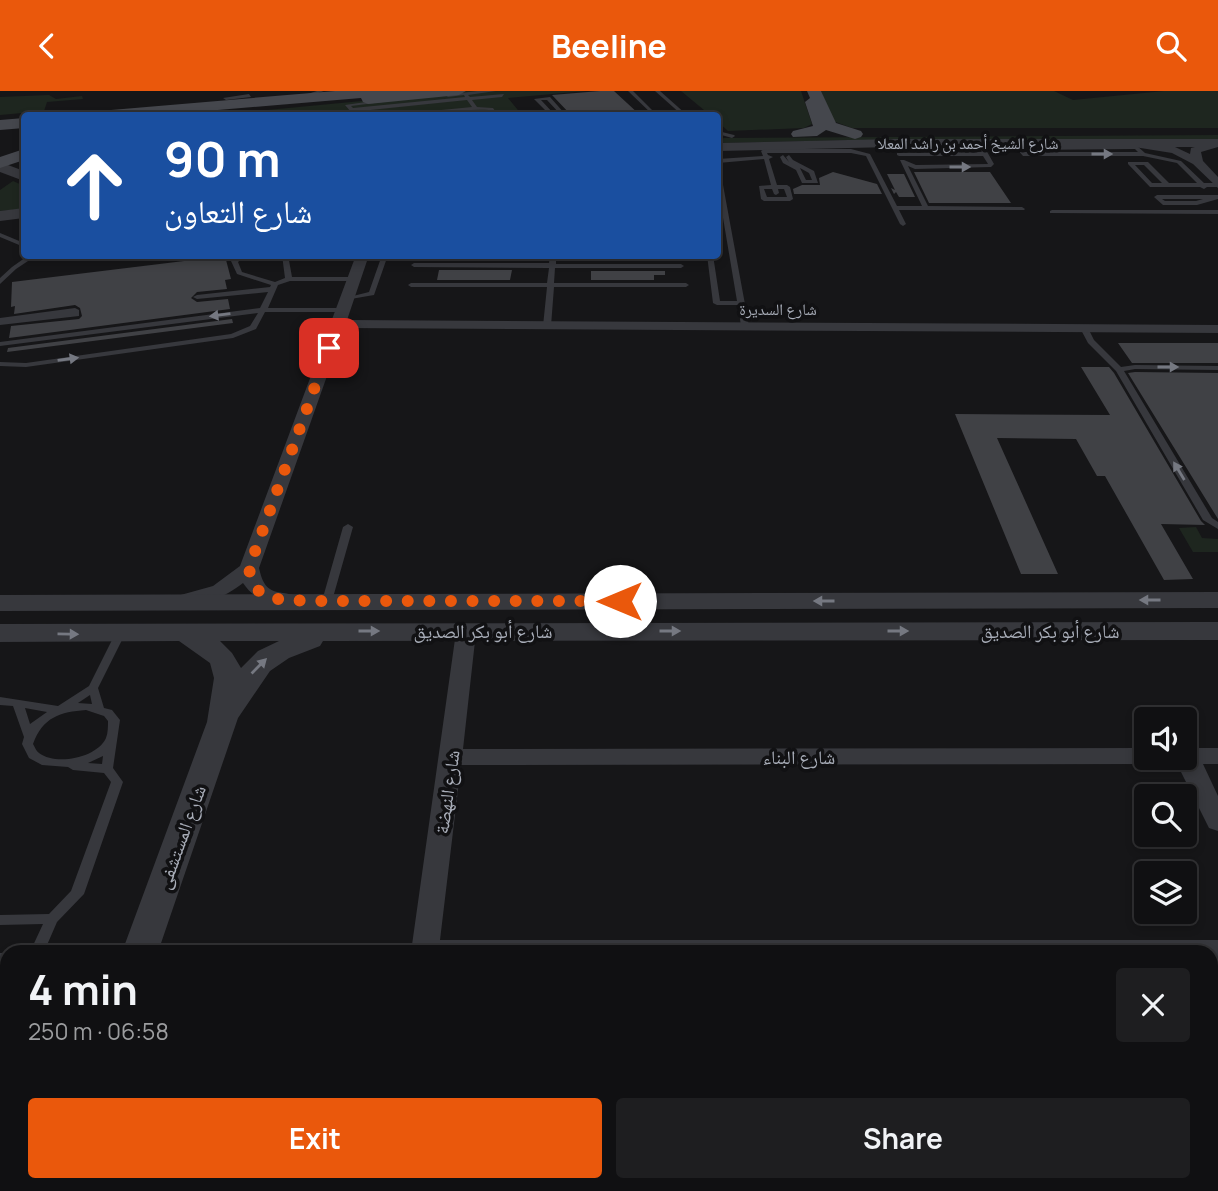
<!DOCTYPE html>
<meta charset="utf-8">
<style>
body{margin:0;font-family:Manrope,"Noto Naskh Arabic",sans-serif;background:#1e1e20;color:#f1f3f6;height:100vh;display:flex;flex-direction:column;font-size:26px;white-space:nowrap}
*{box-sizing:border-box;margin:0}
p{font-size:23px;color:#9c9d9f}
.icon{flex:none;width:38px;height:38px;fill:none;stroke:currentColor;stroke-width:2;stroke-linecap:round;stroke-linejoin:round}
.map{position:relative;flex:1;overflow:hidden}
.side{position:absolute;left:0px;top:854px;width:1218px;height:247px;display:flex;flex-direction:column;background:#101012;border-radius:21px 21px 0 0;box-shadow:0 4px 10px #0003,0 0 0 2px #303032}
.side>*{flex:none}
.banner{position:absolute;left:21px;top:21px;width:700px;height:147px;border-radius:7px;box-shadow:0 4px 10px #0003,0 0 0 2px #303032;background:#1a4fa0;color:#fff;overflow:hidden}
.controls{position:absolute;left:1134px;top:616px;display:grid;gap:14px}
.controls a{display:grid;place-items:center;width:63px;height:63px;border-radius:7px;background:#101012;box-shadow:0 4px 10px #0003,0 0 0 2px #303032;font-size:35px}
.pin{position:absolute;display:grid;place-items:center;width:60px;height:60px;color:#fff;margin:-30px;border-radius:14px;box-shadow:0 4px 10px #0006}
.me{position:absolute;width:77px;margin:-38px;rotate:270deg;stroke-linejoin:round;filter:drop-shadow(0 0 5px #0008)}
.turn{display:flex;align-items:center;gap:24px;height:147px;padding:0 28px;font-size:32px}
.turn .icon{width:91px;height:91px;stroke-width:2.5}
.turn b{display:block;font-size:49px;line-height:60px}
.round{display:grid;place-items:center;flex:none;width:74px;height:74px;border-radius:7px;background:#1e1e20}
.overview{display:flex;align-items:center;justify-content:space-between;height:119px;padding:0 28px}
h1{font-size:42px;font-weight:700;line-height:52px}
.action{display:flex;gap:14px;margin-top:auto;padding:14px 28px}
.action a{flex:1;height:80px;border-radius:7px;background:#ea580c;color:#fff;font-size:28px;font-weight:700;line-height:80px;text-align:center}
.action a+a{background:#1e1e20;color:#f1f3f6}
header{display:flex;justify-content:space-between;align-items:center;height:91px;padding:0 28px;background:#ea580c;color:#fff;font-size:32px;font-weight:700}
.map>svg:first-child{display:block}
.green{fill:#1e261f}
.building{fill:#404145}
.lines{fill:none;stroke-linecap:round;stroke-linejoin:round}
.service{fill:#37383d;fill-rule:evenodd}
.minor{fill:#37383d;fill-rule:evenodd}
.tertiary{fill:#37383d;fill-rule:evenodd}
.secondary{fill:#45474d;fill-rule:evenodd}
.oneway{fill:#757881}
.route{stroke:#ea580c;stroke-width:12;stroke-dasharray:0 21.6}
.labels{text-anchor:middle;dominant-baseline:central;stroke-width:7;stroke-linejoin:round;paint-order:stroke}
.far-street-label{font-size:16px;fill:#a8adb8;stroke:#111113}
.street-label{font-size:19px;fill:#a8adb8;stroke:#111113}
</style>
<header><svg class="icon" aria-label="back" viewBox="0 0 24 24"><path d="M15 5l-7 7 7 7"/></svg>Beeline<svg class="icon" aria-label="search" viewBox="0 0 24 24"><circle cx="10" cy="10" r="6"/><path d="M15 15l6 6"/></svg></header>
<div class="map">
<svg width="1218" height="1100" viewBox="0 0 1218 1100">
<rect width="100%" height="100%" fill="#161618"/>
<path class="green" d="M467,0H586L508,7L522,24H214Z
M681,0H801L812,33L804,37L728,40L718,31V24H710Z
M821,0H1054L1073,9L1164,0H1218V37H852L833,30Z
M49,4L56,8L82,5L83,8L47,11L44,20L0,24V6Z
M1218,44V49L908,48L718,52V48L724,47Z
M13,90L24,95V118L0,120V99Z
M1196,436L1202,447L1218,448V461H1193L1179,437Z"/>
<path class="building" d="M600,0H614L640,24H571L552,4Z
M833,81L877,93L882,103H794L793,98L802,94H820L819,87Z
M914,81H990L1011,112H929Z
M887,83H904L915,106H899L896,101L894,103L891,97L895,99Z
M442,164H514L513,169H441Z
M591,164H664L665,170H591Z
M225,165L231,188L225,189L227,198L197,201L191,207L197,211L228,208L230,218L9,247L11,235L79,228L82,225L80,217L75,214L14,223L15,215L11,216L12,191Z
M439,179H512L510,189H437Z
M591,180H665V184H654V189H591Z
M232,228L233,232L7,261L8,257Z
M1118,252H1218V272H1132Z
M1081,276H1109L1114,282L1201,430L1205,434L1161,433L1193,488L1164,489L1105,385H1097L1076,348L997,347L1058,483H1021L955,323L1110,324Z
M1135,281L1218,282V428L1128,282Z"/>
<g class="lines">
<path class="service" d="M317,0H324L298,9L295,7Z
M477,0H496L468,4L470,6L504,3L502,6L472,9L477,16L493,17L498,24H494L489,19C456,17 423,27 390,24L472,16L467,9L351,21L345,14L380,9L383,11L351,15L353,17L465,6L464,4L448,6L445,4Z
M628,0H633L657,24H653Z
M655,0H660L687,24H682Z
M249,3L251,6L226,9L223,7Z
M550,6L565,23V24H561L547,9H541L555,24H550L534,8Z
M718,40L734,44L735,45L732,47L718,43Z
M979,50L982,52L994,73L991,76L915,78L908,75L928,115L1022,116L1025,118L1024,119H899L906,133L903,135L900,133L866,65L851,62H767L768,64L773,66L769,68L777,94H787L790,96L793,108L790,110H764L761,108L759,95L771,94L764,68L718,72V68L763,65L761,60L764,58H851L870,63L897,115H922L900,69H904L916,74L988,73L983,65H899L897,64V62L982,61L976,52ZM764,98H772L774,103L776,104L779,102L778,98H784L787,106H767Z
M1015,50L1022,51L1025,55L1136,54L1145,62L1181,70L1204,92H1218V96H1207L1204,98L1200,96H1150L1128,73V71H1148L1169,92H1197L1177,72L1143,65H1023L1012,52ZM1135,58L1138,61H1025L1023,59ZM1135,74H1144L1162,92H1152Z
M783,64L789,71L786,66L789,64L793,69L814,80L818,92H802L796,79L783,72L780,66ZM800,77L809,82L812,89H806Z
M718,81L721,83L749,235L745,237L741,235L738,214H717L713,212L707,164H713L720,210H737L718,97Z
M1157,104H1218V108L1197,114H1163L1154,106ZM1162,108H1203L1196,110H1165Z
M1052,119H1218V123L1050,122V120Z
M0,142L24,152V156L0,146Z
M29,164H37L16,178L0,193V187L12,176Z
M238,164H246L238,171L242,181L275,191L285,187L282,164H288L292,186H354L357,188L354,190H290L278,194L268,217H346L347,219L343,221H265L256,238L233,247L26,276L0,275V271L26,272L231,243L250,235L258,222L0,255V251L260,217L268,201L197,208L193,206L197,204L270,196L271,194L237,183L231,170Z
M382,164H388L374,204L345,209V207L369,201Z
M550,164H556V173H681L684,175L681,177H555L554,192H686L689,194L686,196H554L551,235L547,237L543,235L547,196H411L408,194L411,192H547L549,177L414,176L411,174L414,172H549Z
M75,217L79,219V225L0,234V227Z
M1081,235H1087L1094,249L1121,276L1135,274L1218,275V279L1135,278L1124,280L1212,427L1218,431V438L1203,429L1116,280L1088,252L1080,237Z
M348,433L353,436L332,510L327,513L323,512L322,510L343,436Z
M120,540L125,543L98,597L104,617L112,619L120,629L113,677L123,691L84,803L57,831L44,861H30L43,833L0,834V824L49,823L71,800L111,691L104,682L73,679L68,676L42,674L29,667L22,653L24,646L13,615L0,614V606L58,615L89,595L115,543ZM90,604L92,613L78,612ZM25,617L47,621L30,633ZM86,619L104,625L108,630C108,635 108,642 106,647C97,667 56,675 39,662C36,660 35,656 33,653C43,626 60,621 86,619ZM103,665L102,673L88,672Z
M0,862H7V874H0Z
M821,1094H837L838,1100H822Z"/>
<path class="minor" d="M1132,50L1175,56L1190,63L1191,57L1218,50V56L1201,61L1203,70L1218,86V97L1193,73L1172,62L1128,55L1126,53Z
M356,164H369L347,229L1218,234V242L344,237L259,477C265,505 275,499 298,505L301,509L298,513C277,519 255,510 243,492C227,505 198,519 177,513L174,509L177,505L213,495L240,475Z
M466,535L473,536L476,541L463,658L1146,657V667H1157L1154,671L1146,673L461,674L440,849H1218V871H1211V861H411L456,541L459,536Z
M1185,657H1218V673H1203L1218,705V740L1209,737L1174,667H1185Z
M1211,877L1218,880V919L1211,916Z
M373,1094H405L404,1100H372Z"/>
<path class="tertiary" d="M892,48H1218V56H892L718,60V52Z
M0,71L24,80V90L0,81Z
M24,117V127L0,130V120Z
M1218,501V517L0,520V504Z
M1218,531V549L323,550L320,555L289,567L270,580L238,627L158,861H122L207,631L214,587L210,572L179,550L0,551V533ZM220,550H279L258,560L241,577L232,562Z
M36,1094H78L76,1100H34Z"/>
<path class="secondary" d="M335,0H466L459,4L368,13L363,11L361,7L159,24H103L111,19Z
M807,0H821L836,32L861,40L863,43L861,46L855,48L826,39L817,45L793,46L791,43L793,40L813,35L805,11L810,7Z
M24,27V37L0,39V29Z
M24,58V69L0,77V66Z"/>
</g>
<defs><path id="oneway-solid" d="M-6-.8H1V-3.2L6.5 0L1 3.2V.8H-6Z" transform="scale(1.75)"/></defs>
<g class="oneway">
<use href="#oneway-solid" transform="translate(1102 63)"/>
<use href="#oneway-solid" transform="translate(960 76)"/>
<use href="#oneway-solid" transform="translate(220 224) rotate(173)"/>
<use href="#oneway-solid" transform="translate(68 268) rotate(-8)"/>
<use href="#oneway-solid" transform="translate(1168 276)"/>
<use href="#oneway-solid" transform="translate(1179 380) rotate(-121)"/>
<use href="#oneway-solid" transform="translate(1150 509) rotate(180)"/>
<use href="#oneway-solid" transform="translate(824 510) rotate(180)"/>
<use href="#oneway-solid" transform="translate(369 540)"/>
<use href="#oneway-solid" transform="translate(670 540)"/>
<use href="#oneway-solid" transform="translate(898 540)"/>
<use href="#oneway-solid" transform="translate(68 543) rotate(1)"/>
<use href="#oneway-solid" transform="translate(259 575) rotate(-45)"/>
</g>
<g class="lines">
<path class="route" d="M329,257L249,477C254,512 277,508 307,510H620"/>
</g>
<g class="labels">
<g class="far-street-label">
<text x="968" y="52">شارع الشيخ أحمد بن راشد المعلا</text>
<text x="778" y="218">شارع السديرة</text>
</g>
<g class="street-label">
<text x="483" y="540">شارع أبو بكر الصديق</text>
<text x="1050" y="540">شارع أبو بكر الصديق</text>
<text x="799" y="666">شارع البناء</text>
<text transform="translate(447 701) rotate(-82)">شارع النهضة</text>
<text transform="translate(181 746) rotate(-70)">شارع المستشفى</text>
</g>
</g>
</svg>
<div class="controls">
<a><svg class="icon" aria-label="sound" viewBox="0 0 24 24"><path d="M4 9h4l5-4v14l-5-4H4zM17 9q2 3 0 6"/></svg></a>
<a><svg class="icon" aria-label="search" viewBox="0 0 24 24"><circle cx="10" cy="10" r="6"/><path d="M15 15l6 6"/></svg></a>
<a><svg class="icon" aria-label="layers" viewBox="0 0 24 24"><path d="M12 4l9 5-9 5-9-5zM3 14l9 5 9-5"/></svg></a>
</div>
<div class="pin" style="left:329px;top:257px;background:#d93025"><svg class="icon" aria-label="arrive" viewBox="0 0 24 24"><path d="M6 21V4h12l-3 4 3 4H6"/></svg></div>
<svg class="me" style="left:620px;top:510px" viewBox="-20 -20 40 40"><circle r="19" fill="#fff"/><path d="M0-13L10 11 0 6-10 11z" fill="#ea580c"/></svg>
<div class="banner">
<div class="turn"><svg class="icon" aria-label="ahead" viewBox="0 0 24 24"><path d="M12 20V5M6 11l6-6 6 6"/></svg><div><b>90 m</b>شارع التعاون</div></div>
</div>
<section class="side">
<div class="overview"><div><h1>4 min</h1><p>250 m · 06:58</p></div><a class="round"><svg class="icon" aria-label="close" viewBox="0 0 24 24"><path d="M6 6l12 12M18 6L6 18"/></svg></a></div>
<div class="action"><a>Exit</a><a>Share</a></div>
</section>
</div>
